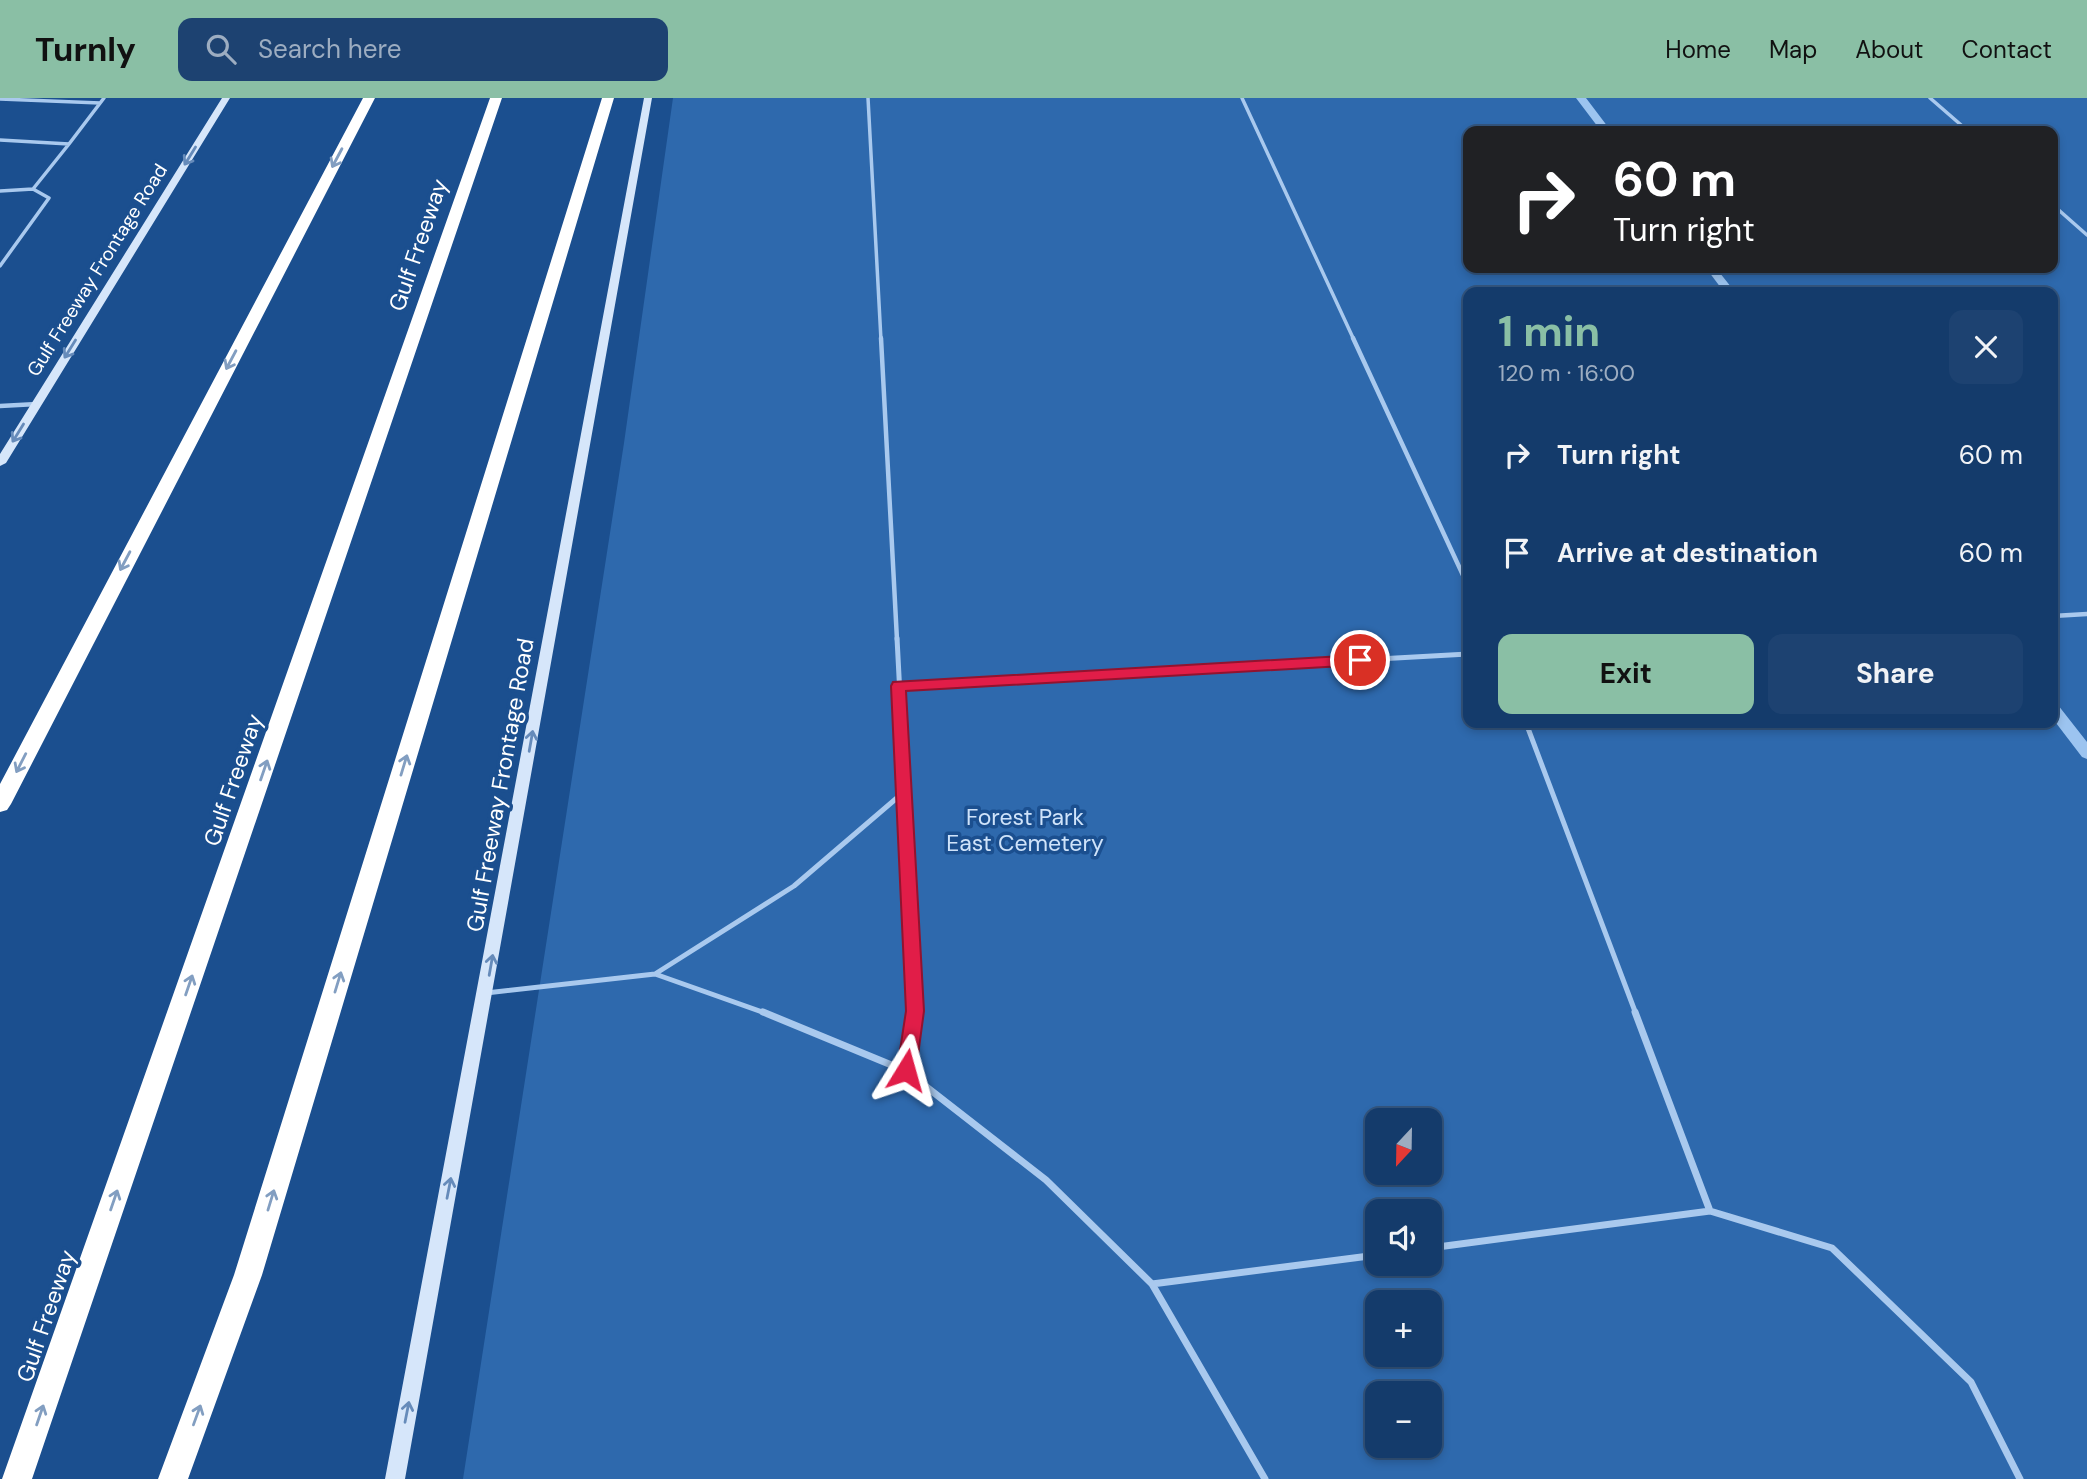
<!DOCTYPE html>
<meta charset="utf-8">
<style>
body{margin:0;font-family:"DM Sans",sans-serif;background:#1d4271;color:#f1f3f6;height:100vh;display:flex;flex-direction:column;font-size:26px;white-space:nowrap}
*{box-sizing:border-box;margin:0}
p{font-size:23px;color:#9dadc1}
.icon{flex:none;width:38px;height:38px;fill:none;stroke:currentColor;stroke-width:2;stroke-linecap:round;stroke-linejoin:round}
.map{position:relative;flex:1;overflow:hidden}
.sheet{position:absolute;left:1463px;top:189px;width:595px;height:441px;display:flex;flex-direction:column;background:#143b6b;border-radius:14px;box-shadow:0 4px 10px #0003,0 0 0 2px #33557e}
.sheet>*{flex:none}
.guide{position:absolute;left:1463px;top:28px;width:595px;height:147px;border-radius:14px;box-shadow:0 4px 10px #0003,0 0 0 2px #33557e;background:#202124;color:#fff;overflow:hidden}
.needle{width:46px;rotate:202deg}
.buttons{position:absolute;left:1365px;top:1010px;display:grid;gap:14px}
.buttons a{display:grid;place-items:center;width:77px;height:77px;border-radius:14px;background:#143b6b;box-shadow:0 4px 10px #0003,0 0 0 2px #33557e;font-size:35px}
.pin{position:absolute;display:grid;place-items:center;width:60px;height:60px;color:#fff;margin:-30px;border:4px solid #fff;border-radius:50%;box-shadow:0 2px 7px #0007}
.me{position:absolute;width:77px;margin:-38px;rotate:8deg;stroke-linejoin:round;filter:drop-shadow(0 0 5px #0008)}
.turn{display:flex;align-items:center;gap:24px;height:147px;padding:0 35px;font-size:32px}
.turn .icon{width:91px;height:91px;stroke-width:2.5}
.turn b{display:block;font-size:49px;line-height:60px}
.round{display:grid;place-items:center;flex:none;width:74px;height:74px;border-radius:14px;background:#1d4271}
.headline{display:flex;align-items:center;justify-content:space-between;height:119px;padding:0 35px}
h1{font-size:42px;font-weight:700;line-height:52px;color:#8abfa5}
.cta{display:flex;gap:14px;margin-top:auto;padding:14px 35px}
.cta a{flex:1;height:80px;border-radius:14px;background:#8abfa5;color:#111;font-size:28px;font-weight:700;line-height:80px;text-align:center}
.cta a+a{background:#1d4271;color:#f1f3f6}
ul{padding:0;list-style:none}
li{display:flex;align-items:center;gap:21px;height:98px;padding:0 35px}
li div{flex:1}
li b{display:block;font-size:26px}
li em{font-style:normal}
header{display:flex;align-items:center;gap:42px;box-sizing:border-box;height:98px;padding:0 35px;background:#8abfa5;color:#111}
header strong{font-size:33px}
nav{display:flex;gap:38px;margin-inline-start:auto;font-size:24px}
.search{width:490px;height:63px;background:#1d4271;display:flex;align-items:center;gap:18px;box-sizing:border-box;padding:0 24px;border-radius:14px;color:#9dadc1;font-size:26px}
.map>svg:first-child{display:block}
.green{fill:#2e69ad;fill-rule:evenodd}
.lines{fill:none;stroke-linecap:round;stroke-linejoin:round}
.stream{fill:#9cc4f0;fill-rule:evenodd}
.service-far3{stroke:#a9c9ee;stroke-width:3.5}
.service-far2{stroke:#a9c9ee;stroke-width:4.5}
.service-far1{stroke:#a9c9ee;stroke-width:5}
.service{stroke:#a9c9ee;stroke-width:7}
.secondary{fill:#d6e6fa;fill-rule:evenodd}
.motorway{fill:#fff;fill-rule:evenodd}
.oneway{stroke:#668bba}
.oneway2{stroke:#829ec1}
.route{fill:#e11d48;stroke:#92132f;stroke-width:2}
.labels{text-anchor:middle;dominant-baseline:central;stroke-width:7;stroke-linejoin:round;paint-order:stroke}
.far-street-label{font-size:19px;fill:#fff;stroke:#1b4f8f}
.street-label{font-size:23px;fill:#fff;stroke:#1b4f8f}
.park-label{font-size:23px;fill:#cfe3fa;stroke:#1b4f8f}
</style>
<header>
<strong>Turnly</strong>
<div class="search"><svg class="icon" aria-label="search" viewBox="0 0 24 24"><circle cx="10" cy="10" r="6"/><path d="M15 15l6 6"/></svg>Search here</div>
<nav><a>Home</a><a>Map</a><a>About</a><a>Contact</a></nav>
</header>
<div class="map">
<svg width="2087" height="1381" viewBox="0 0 2087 1381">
<rect width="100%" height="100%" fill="#1b4f8f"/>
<path class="green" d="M673,0H2087V1381H463L624,345ZM1468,33H2053V170H1468ZM1468,194H2053V625H1468ZM1377,1022H1430V1074H1377ZM1377,1113H1430V1166H1377ZM1377,1204H1430V1256H1377ZM1377,1295H1430V1348H1377Z"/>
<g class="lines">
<path class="stream" d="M1576,0H1586L1611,33H1601Z
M1706,170H1716L1735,194H1724Z
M2053,606L2058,607L2087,644V661L2082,659L2053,621Z"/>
<path class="service-far3" d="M868,0L881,242
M1242,0L1354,242
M1930,0L1968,33
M0,1L100,5
M0,42L69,46L104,0
M33,91L69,46
M0,93L33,91L49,100L0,168
M2053,107L2087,137"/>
<path class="service-far2" d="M881,240L897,542
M1353,240L1468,488
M0,308L37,306
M2053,518L2087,516"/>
<path class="service-far1" d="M898,588L1468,556
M1526,625L1636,916
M905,693L915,916
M655,876L794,788L905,693L897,540
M486,895L655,876L768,916"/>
<path class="service" d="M763,914L906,973L1046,1082L1152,1186L1265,1381
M1635,914L1710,1113
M906,973L915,914
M1430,1150L1710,1113L1832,1150L1971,1284L2020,1381
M1152,1186L1377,1157"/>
<path class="secondary" d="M222,0H230L6,365L0,368V356Z
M644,0H652L405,1381H385Z"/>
<path class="motorway" d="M363,0H375L11,706L7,712L0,714V686Z
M490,0H502L32,1381H2Z
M602,0H614L262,1177L188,1381H158L234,1177Z"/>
</g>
<defs><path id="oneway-shaft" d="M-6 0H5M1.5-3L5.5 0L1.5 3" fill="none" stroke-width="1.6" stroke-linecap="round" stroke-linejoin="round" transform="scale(1.75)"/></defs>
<g class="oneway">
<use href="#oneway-shaft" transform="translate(190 58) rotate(122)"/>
<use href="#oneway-shaft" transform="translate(70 251) rotate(122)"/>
<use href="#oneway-shaft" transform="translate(18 335) rotate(122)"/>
<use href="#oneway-shaft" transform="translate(531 643) rotate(-80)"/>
<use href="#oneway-shaft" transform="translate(491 867) rotate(-80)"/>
<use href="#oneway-shaft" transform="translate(449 1090) rotate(-79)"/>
<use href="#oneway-shaft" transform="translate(407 1314) rotate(-79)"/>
</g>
<g class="oneway2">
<use href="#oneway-shaft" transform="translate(337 60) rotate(118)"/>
<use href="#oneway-shaft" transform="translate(231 262) rotate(118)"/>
<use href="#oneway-shaft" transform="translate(125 463) rotate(118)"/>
<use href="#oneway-shaft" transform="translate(21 665) rotate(117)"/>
<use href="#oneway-shaft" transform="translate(404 667) rotate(-73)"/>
<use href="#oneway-shaft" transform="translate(264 672) rotate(-71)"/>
<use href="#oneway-shaft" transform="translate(338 884) rotate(-73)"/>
<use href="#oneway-shaft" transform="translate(189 887) rotate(-71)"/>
<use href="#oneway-shaft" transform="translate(114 1102) rotate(-71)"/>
<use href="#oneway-shaft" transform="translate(271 1102) rotate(-73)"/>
<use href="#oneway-shaft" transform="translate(40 1317) rotate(-71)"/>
<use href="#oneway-shaft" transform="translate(197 1317) rotate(-70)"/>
</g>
<path class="route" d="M1360,557L1367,562L1360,567L906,593L924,913L916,972L913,978L906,981L900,978L897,972L906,913L891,588L893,584Z"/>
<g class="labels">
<g class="far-street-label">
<text transform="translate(97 172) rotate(-58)">Gulf Freeway Frontage Road</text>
</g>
<g class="street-label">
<text transform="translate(418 147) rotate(-71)">Gulf Freeway</text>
<text transform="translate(233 682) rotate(-71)">Gulf Freeway</text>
<text transform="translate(500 687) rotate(-80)">Gulf Freeway Frontage Road</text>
<text transform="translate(46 1218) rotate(-71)">Gulf Freeway</text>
</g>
<g class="park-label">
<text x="1025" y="719">Forest Park<tspan x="1025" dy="26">East Cemetery</tspan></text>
</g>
</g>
</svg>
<div class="buttons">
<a><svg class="needle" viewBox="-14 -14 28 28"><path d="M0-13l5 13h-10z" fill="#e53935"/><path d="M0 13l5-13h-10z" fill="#9dadc1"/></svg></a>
<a><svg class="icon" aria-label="sound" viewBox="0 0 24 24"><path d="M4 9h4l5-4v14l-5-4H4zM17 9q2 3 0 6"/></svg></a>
<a>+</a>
<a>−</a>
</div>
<div class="pin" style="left:1360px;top:562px;background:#d93025"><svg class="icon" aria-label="arrive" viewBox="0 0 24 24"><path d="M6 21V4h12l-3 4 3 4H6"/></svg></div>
<svg class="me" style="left:906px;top:972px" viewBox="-20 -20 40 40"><path d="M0-17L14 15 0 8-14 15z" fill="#e11d48" stroke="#fff" stroke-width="4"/></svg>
<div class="guide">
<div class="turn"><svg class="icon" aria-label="right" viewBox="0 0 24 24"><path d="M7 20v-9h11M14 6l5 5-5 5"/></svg><div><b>60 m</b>Turn right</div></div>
</div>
<section class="sheet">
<div class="headline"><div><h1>1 min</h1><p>120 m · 16:00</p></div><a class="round"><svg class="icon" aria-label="close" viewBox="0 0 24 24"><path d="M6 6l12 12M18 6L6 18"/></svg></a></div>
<ul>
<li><svg class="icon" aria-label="right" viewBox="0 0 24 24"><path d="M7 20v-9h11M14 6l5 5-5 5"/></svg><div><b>Turn right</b></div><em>60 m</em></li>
<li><svg class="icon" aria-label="arrive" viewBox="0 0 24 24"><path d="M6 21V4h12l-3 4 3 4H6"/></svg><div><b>Arrive at destination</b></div><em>60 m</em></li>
</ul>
<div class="cta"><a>Exit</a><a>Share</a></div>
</section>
</div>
